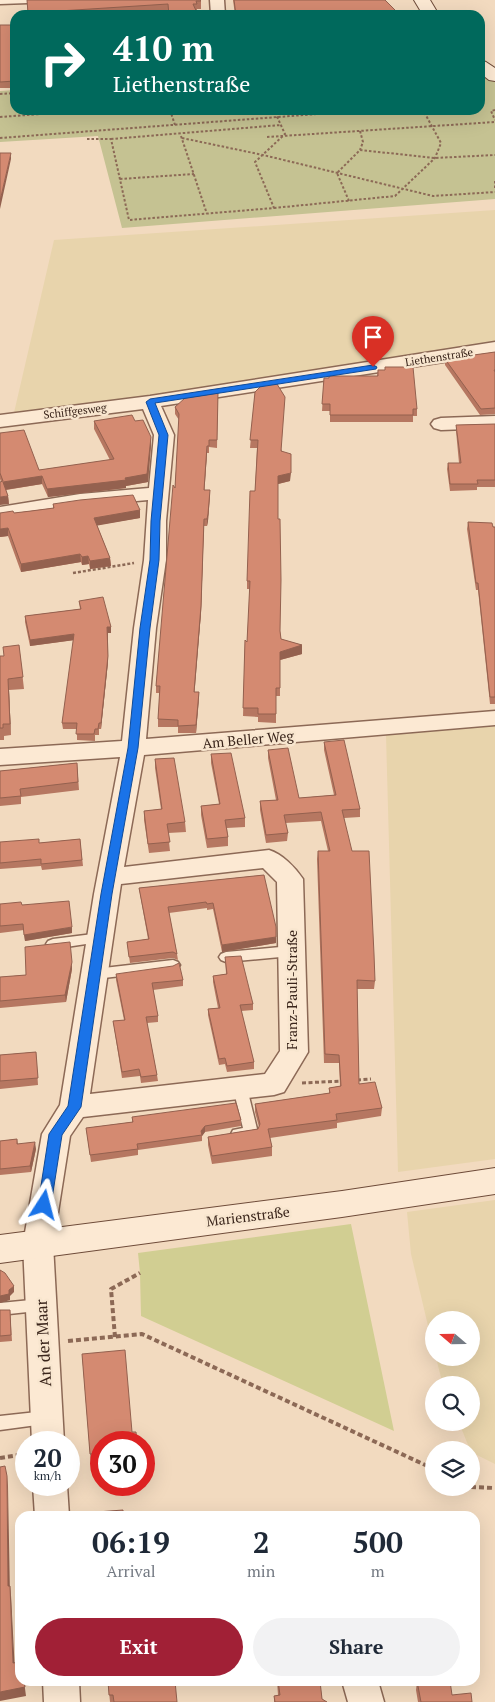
<!DOCTYPE html>
<meta charset="utf-8">
<style>
body{margin:0;font-family:"PT Serif",serif;background:#f2f2f3;color:#1f2937;height:100vh;display:flex;flex-direction:column;font-size:19px;white-space:nowrap}
*{box-sizing:border-box;margin:0}
p{font-size:16px;color:#747a83}
.icon{flex:none;width:28px;height:28px;fill:none;stroke:currentColor;stroke-width:2;stroke-linecap:round;stroke-linejoin:round}
.map{position:relative;flex:1;overflow:hidden}
.sheet{position:absolute;left:15px;top:1511px;width:465px;height:175px;display:flex;flex-direction:column;background:#fff;border-radius:15px;box-shadow:0 5px 20px #0002}
.sheet>*{flex:none}
.top-card{position:absolute;left:10px;top:10px;width:475px;height:105px;border-radius:15px;box-shadow:0 5px 20px #0002;background:#00695c;color:#fff;overflow:hidden}
.needle{width:32px;rotate:290deg}
.controls{position:absolute;left:425px;top:1311px;display:grid;gap:10px}
.controls a{display:grid;place-items:center;width:55px;height:55px;border-radius:50%;background:#fff;box-shadow:0 5px 20px #0002;font-size:25px}
.speed{position:absolute;left:15px;top:1431px;display:flex;gap:10px;font-size:25px;font-weight:700;text-align:center}
.speed>*{display:grid;place-content:center;width:65px;height:65px;border-radius:50%;background:#fff;box-shadow:0 5px 20px #0002;line-height:1}
.speed small{font-size:12px;font-weight:400}
.speed .limit{border:8px solid #d22;background:#fff;color:#111}
.pin{position:absolute;display:grid;place-items:center;width:42px;height:42px;color:#fff;margin:-51px -21px;border-radius:50% 50% 50% 0;rotate:-45deg;box-shadow:0 0 5px #0007}
.pin .icon{rotate:45deg}
.me{position:absolute;width:55px;margin:-28px;rotate:9deg;stroke-linejoin:round;filter:drop-shadow(0 0 4px #0008)}
.turn{display:flex;align-items:center;gap:18px;height:105px;padding:0 20px;font-size:22px}
.turn .icon{width:65px;height:65px;stroke-width:2.5}
.turn b{display:block;font-size:35px;line-height:42px}
.eta{display:flex;justify-content:space-evenly;align-items:center;height:85px;text-align:center}
.eta b{font-size:30px;font-weight:700;line-height:35px}
.primary-button{display:flex;gap:10px;margin-top:auto;padding:10px 20px}
.primary-button a{flex:1;height:58px;border-radius:30px;background:#a12036;color:#fff;font-size:20px;font-weight:700;line-height:58px;text-align:center}
.primary-button a+a{background:#f2f2f3;color:#1f2937}
.map>svg:first-child{display:block}
.farmland{fill:#e8d4ac}
.green{fill:#d1ce92}
.cemetery{fill:#c5c292}
.lines{fill:none;stroke-linecap:round;stroke-linejoin:round}
.lane-casing{stroke:#8c6956;stroke-width:3}
.street-casing{stroke:#8c6956;stroke-width:3}
.secondary-casing{stroke:#6e4b39;stroke-width:2}
.path-far3{stroke:#8c6956;stroke-width:2;stroke-dasharray:2.5 2;stroke-linecap:butt}
.path-far2{stroke:#8c6956;stroke-width:2.5;stroke-dasharray:3 2;stroke-linecap:butt}
.path-far1{stroke:#8c6956;stroke-width:3;stroke-dasharray:4 2.5;stroke-linecap:butt}
.path{stroke:#8c6956;stroke-width:4;stroke-dasharray:5 3;stroke-linecap:butt}
.lane{fill:#fce9d3;fill-rule:evenodd}
.street{fill:#fce9d3;fill-rule:evenodd}
.secondary{fill:#fce9d3;fill-rule:evenodd}
.wall{fill:#b67761}
.shaded-wall{fill:#94614f}
.building{fill:#d48a71;stroke:#94614f}
.route{fill:#1a73e8;stroke:#114b97}
.labels{text-anchor:middle;dominant-baseline:central;stroke-width:5;stroke-linejoin:round;paint-order:stroke}
.far-street-label{font-size:11px;fill:#3a251b;stroke:#f8e6cf}
.street-label{font-size:14px;fill:#3a251b;stroke:#f8e6cf}
.near-street-label{font-size:16px;fill:#3a251b;stroke:#f8e6cf}
</style>
<div class="map">
<svg width="495" height="1702" viewBox="0 0 495 1702">
<rect width="100%" height="100%" fill="#f2dabf"/>
<path class="farmland" d="M495,210V342L13,417L54,240Z
M495,726V1159L398,1172L386,735Z
M495,1200V1464L471,1452L459,1423L471,1422V1385H443L436,1358H471V1320H434V1351L411,1254L407,1212Z"/>
<path class="green" d="M351,1224L394,1431L141,1316L140,1273L138,1253Z"/>
<path class="cemetery" d="M480,73L495,82V199L122,228L98,136L0,142V91L15,90V110H480Z"/>
<g class="lines">
<g class="lane-casing">
<path id="lane" d="M101,933L106,935L108,938L106,941L53,949L48,947L46,944L48,941L53,939Z
M291,946L296,948L298,951L296,954L291,956L226,962L221,960L219,957L221,954L226,952Z
M173,960L178,962L180,965L178,968L173,970L95,979L90,977L88,974L90,971L95,969Z
M240,1083L245,1084L247,1088L258,1133L256,1137C249,1139 240,1140 233,1138L231,1134L233,1130L243,1128L233,1088L235,1084Z
M41,1299L46,1300L49,1305L46,1310L0,1315V1303Z
M46,1411L52,1413L54,1418L52,1423L0,1430V1416Z"/>
</g>
<g class="street-casing">
<path id="street" d="M0,0H30L28,3L0,4Z
M210,0H224L225,15H211Z
M495,342V354L161,406L174,435L166,521V560L156,628L146,739L495,711V725L144,755L124,867L269,850C282,854 295,867 303,879L308,1052L284,1092L274,1095L83,1117L70,1136L53,1244L64,1442H32L23,1244L42,1134L60,1105L94,894L120,757L0,765V749L122,741L134,628L144,560L148,500L80,506L0,519V507L80,494L149,488L154,435L143,409L0,427V415L150,396ZM263,868L277,882L280,1051L265,1074L90,1094L121,884Z
M495,416V428L441,430L434,428L431,424L434,420L441,418Z
M33,1485H67L69,1516H35Z
M43,1681H79L80,1702H44Z
M342,1681H378L384,1702H348Z"/>
</g>
<g class="secondary-casing">
<path id="secondary" d="M414,0H430L439,15H423Z
M480,60L486,62L495,68V81L489,80L480,73Z
M495,1168V1194L342,1217L0,1263V1235L342,1191Z"/>
</g>
<path class="path-far3" d="M0,94L15,93
M170,110L175,125
M495,110L491,111L495,120
M343,111L372,110
M45,113L55,110L68,112
M0,117L95,110
M360,131L363,142L360,150
M181,136L207,214
M267,137L495,122
M0,138L344,112
M182,138L263,155L433,196L495,192
M87,139H111L129,220L274,208L255,162L285,134L274,110
M111,139L281,125
M120,179L194,174
M495,181V189
M349,201L337,173L360,150L435,158L495,155
M274,208L395,196L435,158L441,143L423,110"/>
<path class="path-far2" d="M73,573L134,563"/>
<path class="path-far1" d="M357,1080L371,1079
M302,1083L343,1081"/>
<path class="path" d="M115,1337L111,1289L140,1273
M68,1341L142,1334L434,1469
M0,1458L26,1454
M471,1487L495,1488"/>
<use href="#lane" class="lane"/>
<use href="#street" class="street"/>
<use href="#secondary" class="secondary"/>
</g>
<path class="wall" d="M27,0L201,1V9H197V12H168L125,15H28Z
M233,0H385L400,15H235Z
M0,25H15V88H0Z
M495,352V414L480,415L445,365V359Z
M378,370L417,409V416H413V422H330V411H322L324,378L377,376Z
M255,392L282,451L290,481L278,484V519L280,631L281,639L302,645V654L280,660V696H276V723L258,722V717L243,716L245,640L247,642L250,589H247V581L255,491L257,448H250Z
M218,393L217,448L209,447V453H207L204,490L210,497L208,521L207,526H204L201,613L194,692H199L196,733H178V727H158V719L160,693H156V686L175,488L179,420L175,414V407Z
M94,421H135L151,445L148,482L126,486V488L48,497L42,484L6,490L8,496L9,504L0,479V433L39,470L110,460L94,429Z
M495,424V487H477V490L450,491L447,469L448,463H459L456,431V425Z
M53,504L140,510V518L97,525L110,558L111,566L90,569L89,564L82,565L81,562L21,572L8,536L0,537L14,513L53,508Z
M468,522L495,527V704H490L478,590H476L467,529Z
M79,601L111,627V633H108V662L101,729H99V735H95V741L77,740V729H63L62,723L74,640L30,646L25,622V616L80,609Z
M19,645L24,689L9,690L11,735L4,736V740H0V656H4Z
M324,742L360,809V817L344,818L375,981L374,989H357L359,1084L382,1108L381,1116L337,1123V1128L270,1138L272,1147V1156L212,1164L208,1145V1137L258,1129L259,1127L255,1112V1104L329,1093V1088L340,1086L339,1063H324L317,859L318,851H328L321,821L285,823L288,833L287,841L266,843L260,810V801L276,800L268,758V750L299,798L334,795L324,750Z
M211,754L245,818V827L227,828L228,837V846L207,848L201,815V806L219,804L211,763Z
M155,759L185,822L186,832L168,833L170,851L149,853L144,820V811L161,809L155,768Z
M77,763L79,790L21,797V804L0,806V771Z
M80,839L83,866L42,870L41,866L0,869V842L39,843Z
M264,875L276,943L222,952L213,909L207,910V908L169,913L177,954L178,960L173,958L130,963L127,942L148,939L140,894L139,888Z
M0,904L22,905L72,933L25,941L24,930L0,933Z
M225,957L253,1004V1010L241,1011L254,1062V1069L227,1072L225,1064L219,1065L208,1015V1009L218,1008L213,982V976L226,974Z
M72,969L66,1002L0,1008V977L26,975Z
M116,974L183,980V986L153,990L158,1016V1022L147,1023L157,1075L158,1081L141,1083L140,1076L122,1078L113,1021L124,1020L116,980Z
M36,1052L38,1085L0,1089V1055Z
M132,1117L241,1120V1126L205,1132L202,1136V1141L138,1150V1155L91,1162L86,1128L132,1122Z
M17,1139L18,1144L36,1149L31,1172L0,1175V1141Z
M0,1310H10L12,1341L0,1342Z
M82,1354L101,1442V1463L91,1465Z
M108,1681L177,1702H110Z
M277,1681H323V1683H320L322,1699L327,1702H274V1696L278,1695Z
M417,1681L452,1695L472,1702H418L416,1690Z"/>
<path class="shaded-wall" d="M11,153V159L0,209V201Z
M151,437V445L148,482L126,486V488L48,497L47,489L125,478Z
M207,446V453L204,497V490Z
M291,473L290,481L278,484V476Z
M42,476V484L4,490L3,482Z
M210,490L208,521L207,526V519Z
M8,496L9,504L0,505V497Z
M140,510V518L95,526L94,518Z
M204,519L201,613L194,699V692Z
M8,528V536L0,537V529Z
M80,554L81,562L21,572V564Z
M88,556L89,564L82,565V557Z
M110,558L111,566L90,569V561Z
M107,627H111V633H108V662L101,729V723Z
M74,634L75,640L30,646V640Z
M302,645V654L280,660V652Z
M8,679L9,690L11,735L10,724Z
M199,692V699L196,733V725Z
M72,927V933L25,941L24,935Z
M276,937V943L222,952V945Z
M72,962V969L66,1002L65,995Z
M205,1126V1132L202,1136L201,1131Z
M35,1142L36,1149L31,1172L30,1166Z
M14,1286V1292L10,1296V1300L0,1303V1296Z
M7,1476L8,1486L10,1596L8,1586Z
M10,1586L11,1595L15,1672L13,1663Z
M24,1681L26,1696L0,1701V1692Z"/>
<path class="building" d="M27,0H200L201,1H196L197,4H193L198,15H169L168,4L28,13Z
M234,0H385L400,15H236Z
M0,25H15V81L0,82Z
M0,153H11L0,201Z
M495,352V370H494L495,372V408L481,409L445,359Z
M385,367H413L417,409H413V415H330V404H322L324,378H329V376H378V370H385Z
M263,384H277L285,397L281,451L291,454V473L278,476V519H280L281,580L280,631L281,639L302,645L280,652V688H276V714H258V708H243L245,640L247,642L249,601L250,581H247L250,491H255L258,440H250L255,392Z
M218,393L217,440H209V446H207L204,490H210L208,514L207,519H204L201,606L194,692H199L196,725L178,726V720L158,719L160,686H156L173,485L175,488L179,414L175,407L185,398Z
M132,415L135,421L143,420L151,437L147,474L125,478L126,480L47,489L42,476L3,482L8,496L0,497V482L3,481L0,473V433L24,430L39,470L114,459L94,421Z
M495,424V480H477L478,484H450L448,463H461L456,425Z
M133,495L140,510L94,518L110,558L90,561L88,556L82,557L80,554L21,564L8,528L0,529V513L13,511L14,513L31,511L54,508L53,504L80,500Z
M468,522L492,523L493,527H495V697H490L478,583H476Z
M103,597L111,627H107L108,656L101,723H99L98,729H95L94,734H76L77,723H62L74,634L30,640L25,616L81,609L79,601Z
M19,645L23,677L8,679L10,724H3V728H0V656H4L3,647Z
M344,740L360,809L342,810L352,851H369L374,954L375,981L357,980L359,1084L375,1082L382,1108L336,1114L337,1120L268,1129L272,1147L212,1156L208,1137L258,1129L260,1124L255,1104L330,1093L329,1088L341,1086L339,1055L325,1054L318,851H330L321,812L284,815L288,833L266,835L260,801L278,800L268,750L288,748L299,798L336,795L324,742Z
M231,753L245,818L225,820L228,837L207,839L201,806L220,804L211,754Z
M174,758L185,822L167,824L170,842L148,844L144,811L162,809L155,759Z
M77,763L78,782L20,789L21,796L0,798V771Z
M39,839V843L80,839L82,860L41,864V859L0,863V842Z
M264,875L276,927V937L222,945L213,903L207,904L206,902L168,907L177,954L173,952L129,957L127,942L149,939L139,888Z
M69,901L72,927L24,935L23,924L0,926V904L21,902L22,905Z
M70,942L72,962L65,995L0,1001V977L26,975L25,947Z
M241,956L253,1004L240,1005L254,1062L227,1066L225,1058L219,1059L208,1009L220,1008L213,976L227,974L225,957Z
M179,963L183,980L152,983L158,1016L146,1017L157,1075L141,1077L139,1069L122,1072L113,1021L125,1020L116,974L173,966Z
M36,1052L38,1078L0,1081V1055Z
M236,1103L241,1120L205,1126L201,1131L202,1135L137,1144L138,1149L90,1155L86,1128L133,1122L132,1117Z
M17,1139V1144L35,1142L30,1166L0,1169V1141Z
M0,1270L5,1273L14,1286L9,1290V1294L0,1296Z
M0,1310H10L11,1335L0,1336Z
M125,1350L132,1432H136L137,1442H101V1453L90,1454L82,1354Z
M5,1466L7,1476L8,1586H10L13,1663L20,1662V1681H24L25,1687L0,1692V1467Z
M123,1510V1516H97V1512Z
M108,1681H175L177,1702H114L113,1695H109Z
M278,1681H320L322,1699L327,1702H275L274,1696L280,1695Z
M417,1681H450L452,1695L471,1693L472,1702H421Z"/>
<path class="route" d="M373,365L377,367L376,369L155,403L168,435L160,521L159,560L150,628L138,748L112,894L81,1107L62,1135L51,1205L49,1209L44,1210L40,1209L38,1205L49,1134L68,1106L101,894L128,748L140,628L150,560L151,521L159,435L146,402L150,399Z"/>
<g class="labels">
<g class="far-street-label">
<text transform="translate(439 357) rotate(-9)">Liethenstraße</text>
<text transform="translate(75 411) rotate(-7)">Schiffgesweg</text>
</g>
<g class="street-label">
<text transform="translate(248 739) rotate(-5)">Am Beller Weg</text>
<text transform="translate(291 990) rotate(-90)">Franz-Pauli-Straße</text>
<text transform="translate(248 1216) rotate(-7)">Marienstraße</text>
</g>
<g class="near-street-label">
<text transform="translate(43 1343) rotate(-93)">An der Maar</text>
</g>
</g>
</svg>
<div class="controls">
<a><svg class="needle" viewBox="-14 -14 28 28"><path d="M0-13l5 13h-10z" fill="#e53935"/><path d="M0 13l5-13h-10z" fill="#747a83"/></svg></a>
<a><svg class="icon" aria-label="search" viewBox="0 0 24 24"><circle cx="10" cy="10" r="6"/><path d="M15 15l6 6"/></svg></a>
<a><svg class="icon" aria-label="layers" viewBox="0 0 24 24"><path d="M12 4l9 5-9 5-9-5zM3 14l9 5 9-5"/></svg></a>
</div>
<div class="speed"><div>20<small>km/h</small></div><div class="limit">30</div></div>
<div class="pin" style="left:373px;top:367px;background:#d93025"><svg class="icon" aria-label="arrive" viewBox="0 0 24 24"><path d="M6 21V4h12l-3 4 3 4H6"/></svg></div>
<svg class="me" style="left:44px;top:1205px" viewBox="-20 -20 40 40"><path d="M0-17L14 15 0 8-14 15z" fill="#1a73e8" stroke="#fff" stroke-width="4"/></svg>
<div class="top-card">
<div class="turn"><svg class="icon" aria-label="right" viewBox="0 0 24 24"><path d="M7 20v-9h11M14 6l5 5-5 5"/></svg><div><b>410 m</b>Liethenstraße</div></div>
</div>
<section class="sheet">
<div class="eta">
<div><b>06:19</b><p>Arrival</p></div>
<div><b>2</b><p>min</p></div>
<div><b>500</b><p>m</p></div>
</div>
<div class="primary-button"><a>Exit</a><a>Share</a></div>
</section>
</div>
